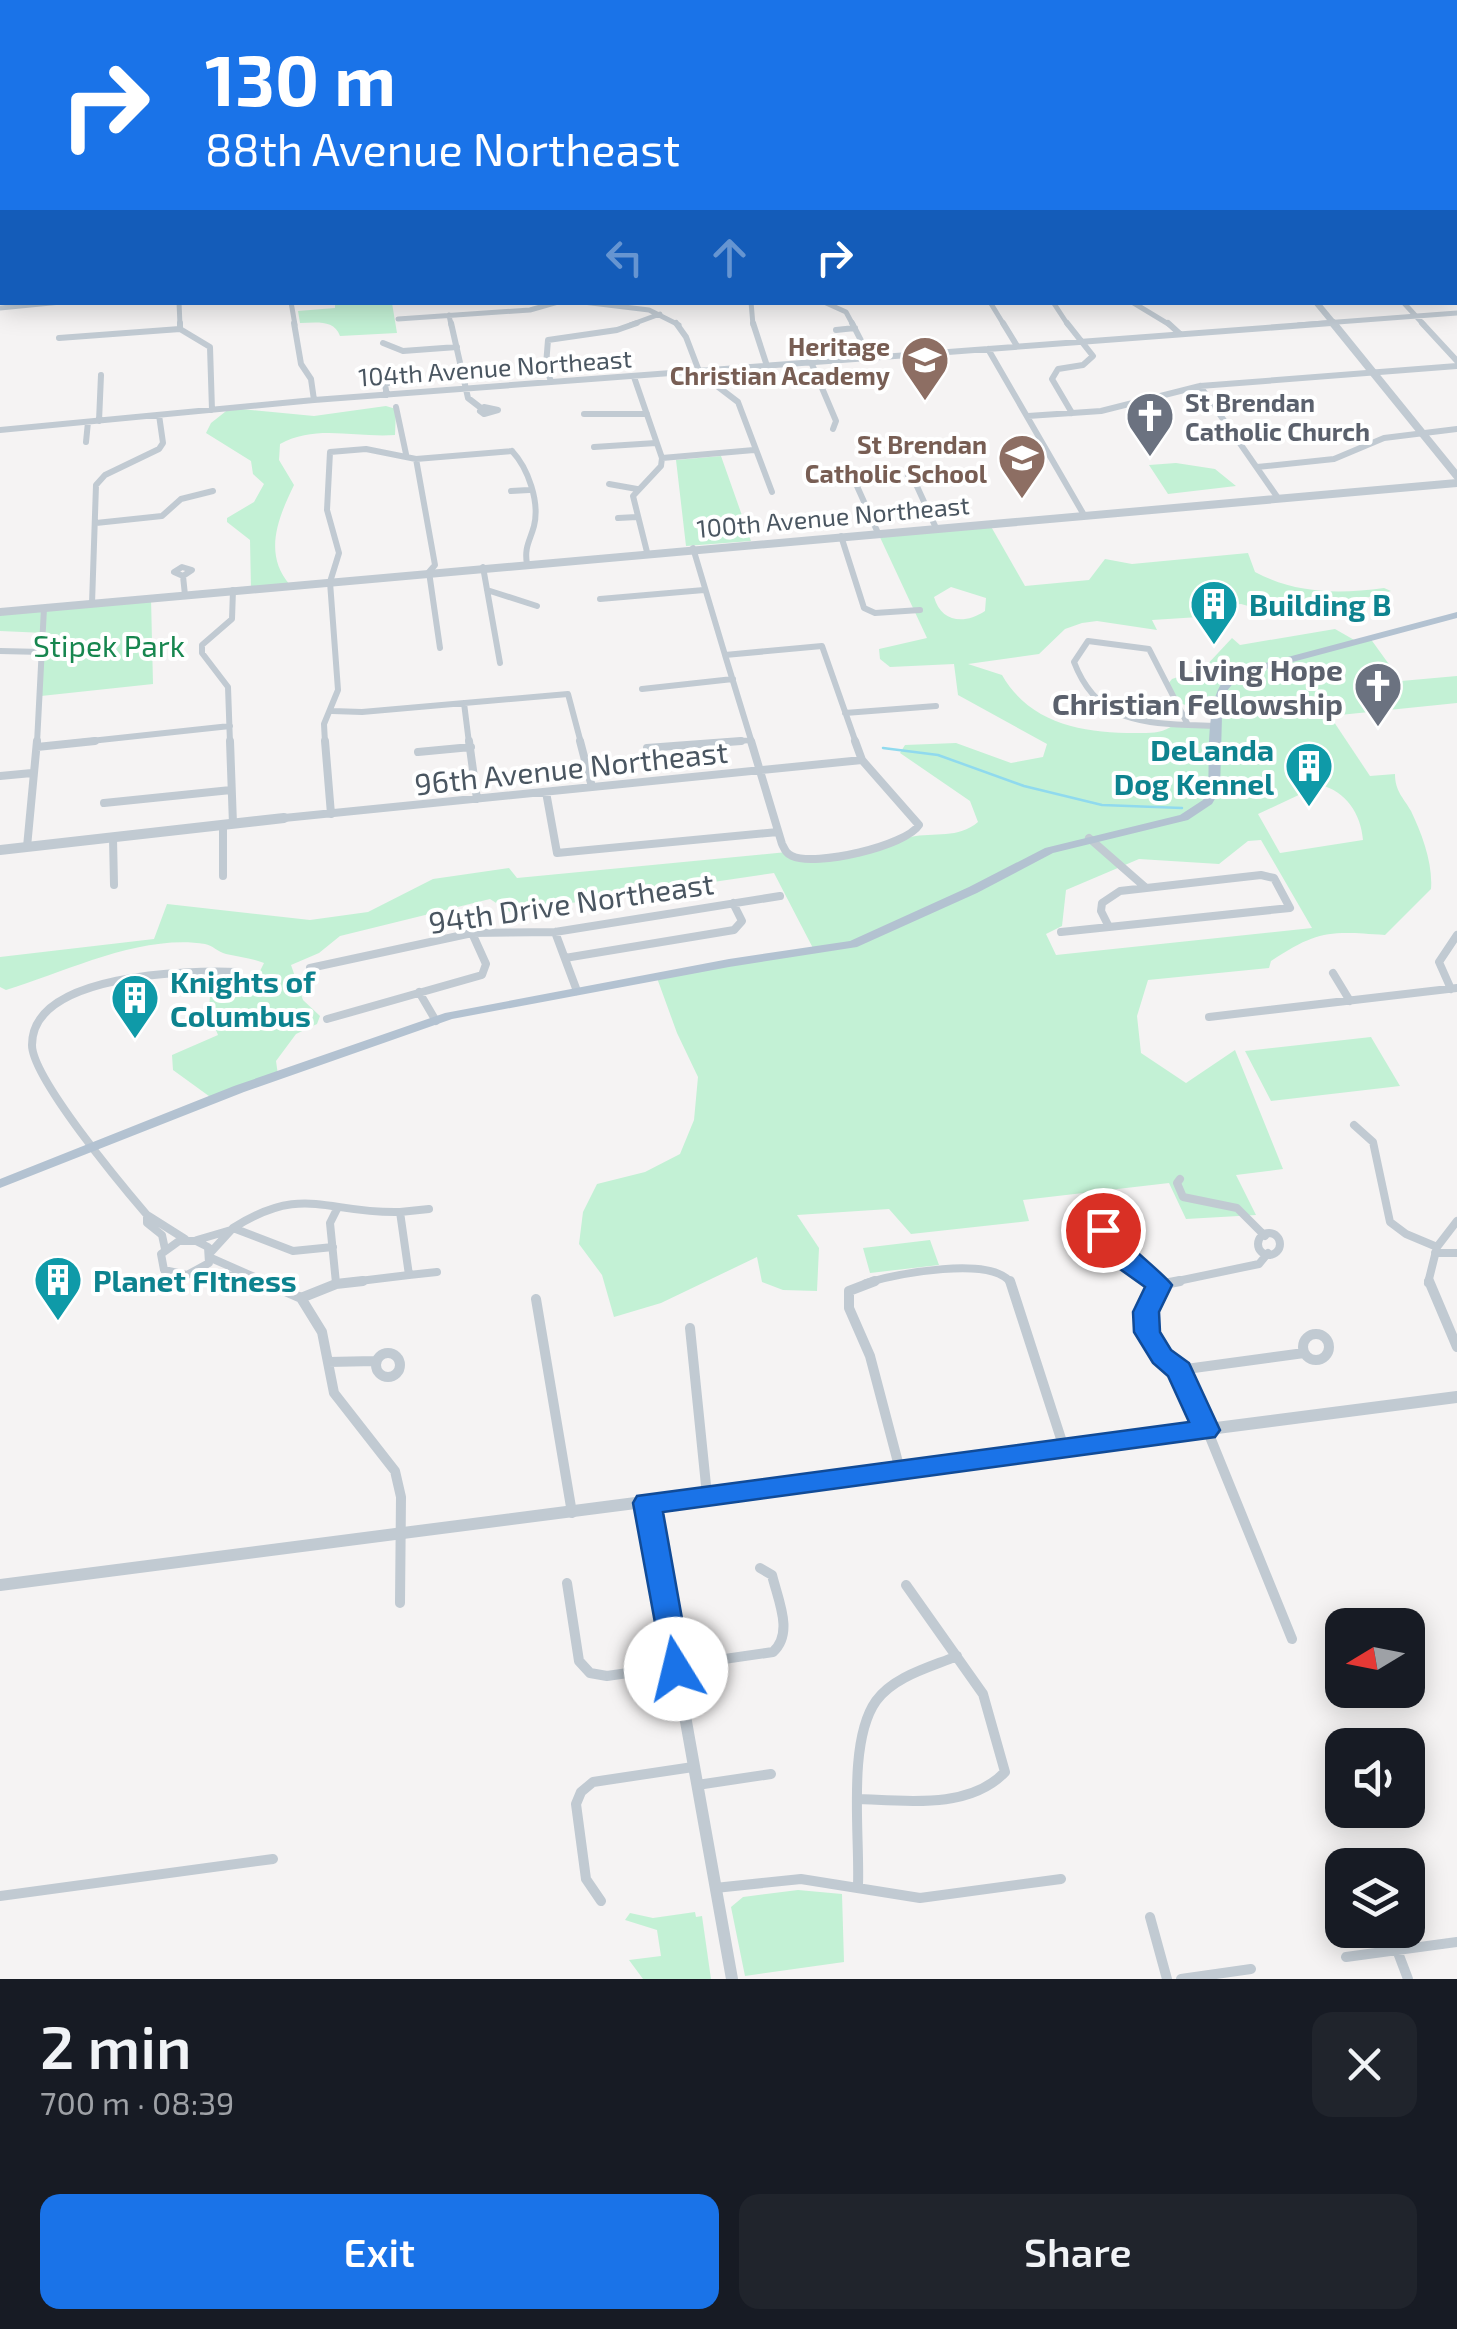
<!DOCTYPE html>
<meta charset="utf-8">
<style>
body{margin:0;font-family:"Exo 2",sans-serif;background:#20242c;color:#f1f3f6;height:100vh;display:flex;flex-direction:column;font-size:38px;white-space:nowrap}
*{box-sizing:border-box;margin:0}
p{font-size:32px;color:#9ea1a6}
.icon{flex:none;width:55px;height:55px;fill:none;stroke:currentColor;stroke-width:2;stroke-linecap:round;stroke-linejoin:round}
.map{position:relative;height:1979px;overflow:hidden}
.sheet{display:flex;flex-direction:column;background:#171b24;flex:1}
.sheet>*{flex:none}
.hud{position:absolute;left:0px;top:0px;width:1458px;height:305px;box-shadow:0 5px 25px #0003;background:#1a73e8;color:#fff;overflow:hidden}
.needle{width:65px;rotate:260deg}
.buttons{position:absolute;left:1325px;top:1608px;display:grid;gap:20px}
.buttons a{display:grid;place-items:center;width:100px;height:100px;border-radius:20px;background:#171b24;box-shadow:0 5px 25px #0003;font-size:50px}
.pin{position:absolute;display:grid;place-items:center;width:85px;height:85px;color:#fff;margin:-42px;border:5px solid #fff;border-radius:50%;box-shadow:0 2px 10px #0007}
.me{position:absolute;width:110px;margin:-55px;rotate:351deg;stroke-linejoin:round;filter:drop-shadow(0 0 8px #0008)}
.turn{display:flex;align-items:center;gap:35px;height:210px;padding:0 40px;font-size:45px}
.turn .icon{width:130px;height:130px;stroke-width:2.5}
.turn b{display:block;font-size:70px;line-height:85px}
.lanes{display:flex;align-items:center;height:95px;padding:0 40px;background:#0003;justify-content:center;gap:50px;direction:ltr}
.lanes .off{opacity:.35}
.round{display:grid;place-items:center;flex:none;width:105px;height:105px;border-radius:20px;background:#20242c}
.headline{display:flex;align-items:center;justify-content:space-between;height:170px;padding:0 40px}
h1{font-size:60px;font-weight:600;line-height:75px}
.button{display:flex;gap:20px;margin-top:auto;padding:20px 40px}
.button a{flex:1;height:115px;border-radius:20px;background:#1a73e8;color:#fff;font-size:40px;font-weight:600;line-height:115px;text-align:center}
.button a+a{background:#20242c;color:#f1f3f6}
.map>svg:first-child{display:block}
.green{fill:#c3f1d5;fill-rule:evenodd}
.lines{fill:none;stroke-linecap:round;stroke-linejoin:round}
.stream{stroke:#90daee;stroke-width:2.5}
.motorway-casing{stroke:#7690ad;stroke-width:5}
.minor-far3{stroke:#c1cad2;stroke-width:5}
.minor-far2{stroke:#c1cad2;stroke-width:6}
.minor-far1{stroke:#c1cad2;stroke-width:8}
.minor{stroke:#c1cad2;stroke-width:10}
.tertiary-far3{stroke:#c1cad2;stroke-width:6}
.tertiary-far2{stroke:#c1cad2;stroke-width:8}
.tertiary-far1{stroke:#c1cad2;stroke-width:10}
.tertiary{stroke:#c1cad2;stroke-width:12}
.primary{fill:#b3c2d1;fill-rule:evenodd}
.motorway{fill:#8ba5c1;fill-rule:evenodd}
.route{fill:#1a73e8;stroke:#114b97;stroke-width:2.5}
.labels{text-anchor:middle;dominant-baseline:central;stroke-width:8;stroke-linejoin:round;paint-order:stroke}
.far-education-label{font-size:25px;font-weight:bold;fill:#785e54;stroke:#fff;text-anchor:end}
.far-street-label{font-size:25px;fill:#4a5661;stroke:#fff}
.far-worship-label{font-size:25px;font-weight:bold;fill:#5b616d;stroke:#fff;text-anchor:start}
.culture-label{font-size:30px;font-weight:bold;fill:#0d838f;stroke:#fff;text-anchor:start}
.park-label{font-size:30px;fill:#17864f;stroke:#fff}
.worship-label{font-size:30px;font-weight:bold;fill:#5b616d;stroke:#fff;text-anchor:end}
.street-label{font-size:30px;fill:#4a5661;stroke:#fff}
</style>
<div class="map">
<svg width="1457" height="1979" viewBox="0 0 1457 1979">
<rect width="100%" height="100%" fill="#f5f3f3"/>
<path class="green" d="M335,303H392L397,333L340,336C334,319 315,323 300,323L298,311L335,308Z
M386,406L396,409L395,435C356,438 316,424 280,444L279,460L294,485C278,518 263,554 290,585L251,589L250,540L227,522V518L254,502L264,484L253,474L251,461L206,433L211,423L230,408L314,416Z
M721,456L751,541L686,546L676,460Z
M1176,463L1215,469L1236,486L1168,494L1149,465Z
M989,523L1025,586L1089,580L1105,559L1132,564L1248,553L1255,572C1296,594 1339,594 1384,588L1391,591L1347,603L1340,614L1320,606L1259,609L1241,604L1218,606L1199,617L1152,620L1157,630L1097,621L1082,623L1065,629L1039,654L968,664L1002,675C1030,724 1083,733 1135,733C1148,733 1163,734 1173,725L1216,726V716L1177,702L1168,684L1172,679L1204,668L1232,638L1240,645L1335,629L1356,641L1370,638L1401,681L1457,676V703L1330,716L1370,776L1395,774C1395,791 1403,797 1411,811C1422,834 1433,863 1431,889L1385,935C1329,931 1318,930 1271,961L1269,968L1148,980L1137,1016L1141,1053L1186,1083L1235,1050L1283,1169L1236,1175L1256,1215L1186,1219L1169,1183L1023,1200L1029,1221L911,1234L889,1209L797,1215L819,1248L817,1291L783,1290L762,1282L757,1257L661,1303L614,1317L602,1275L579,1244L583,1212L597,1184L645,1172L680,1154L694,1120L698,1077L677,1033L657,978L815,952L774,873L510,912L490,899L340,936L319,953L291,965L303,1000L320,1016L317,1024L296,1034L276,1061L278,1075L213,1099L173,1070L172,1055L218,1035L209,1013L210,994L224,984L255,981L264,963C251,958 239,957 226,954C218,952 212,945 205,944C140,934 66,972 6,990L0,987V957L154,939L167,904L310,920L368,912L433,879L509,868L517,878L787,852C817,872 877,842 910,837C935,832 958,839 978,822L970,801L900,753L905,745L956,743L1011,763L1043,757L1047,744L958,695L954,664L890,667L880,659L879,649L927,638L878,533ZM951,587L986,598L985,611C964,625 941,622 934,597ZM1320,785C1346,791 1361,814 1363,840L1280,853L1258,814ZM1261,840L1312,928L1056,955L1046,934L1062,926L1066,890L1139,859L1219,864L1248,841Z
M151,598L153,684L41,696L46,627L45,633L0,631V612Z
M1371,1037L1400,1086L1271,1101L1245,1051Z
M930,1240L939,1265L870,1273L863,1248Z
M798,1890L842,1894L844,1962L745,1976L731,1907L743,1897Z
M695,1912L696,1917L702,1916L711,1979H643L629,1960L661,1956L657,1930L625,1920L630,1913L653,1918Z"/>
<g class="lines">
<path class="stream" d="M1367,0H1382
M429,2L437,0
M1312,2H1324
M883,748L938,755L1024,786L1102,805L1182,808"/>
<g class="motorway-casing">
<path id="motorway" d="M0,184L2,185V189L0,190Z
M0,194L2,195V199L0,200Z"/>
</g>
<path class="minor-far3" d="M179,302L180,325
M291,302L295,325
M583,302L649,310L679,325
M751,302L753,325
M824,302L846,312L853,325
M990,302L1004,325
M1053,302L1068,325
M1132,302L1170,325
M1403,302L1424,325
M0,308L61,302
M449,315L451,325
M398,319L530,310L558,302
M630,325L660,314
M1298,325L1457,313"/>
<path class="minor-far2" d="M180,323V329L210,347L212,410
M294,323L301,364L311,379L314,400
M451,323L468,398L481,408
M676,323L686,337L699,371
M753,323L767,366
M852,323L870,358
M1003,323L1017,346
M1067,323L1093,356L1083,365L1058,369L1052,379L1072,413
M1168,323L1180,334
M1422,323L1457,361
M836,330L855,328
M59,338L180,329
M383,343L403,351L457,347
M988,349L1084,515
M811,362L836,421L833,429
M708,370L717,386L738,402L772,492
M634,377L662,458L661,466L633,496L647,552
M380,382H390L385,385Z
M551,382L546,365L548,340L617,330L637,323
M385,385L387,395
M1200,386L1278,498
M396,407L406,454
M484,407L498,410L484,414L480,411Z
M584,414H647
M1028,416L1101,411L1200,386L1457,366
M99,421L101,375
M0,430L314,400L1331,323
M86,442L88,422
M594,447L656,443
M512,451C528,468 540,502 534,526C530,541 524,547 527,564
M662,458L754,450
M416,459L435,565L429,572L440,648
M842,467L852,475L878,533
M1257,467L1334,459L1384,438L1457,429
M908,476L915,482L936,528
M609,484L637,489
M511,491L529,490
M618,518L637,517
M96,523L162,516L181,499L213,491
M841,536L864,608L875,613L920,610
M693,548L725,655
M182,567L192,570L183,576L174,572Z
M483,567L500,663
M183,576L185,595
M487,590L537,606
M600,599L704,590
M92,604L96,485L105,475L159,449L163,443L159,415
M1088,641L1149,649L1188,725C1134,723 1095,717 1074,662Z
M0,651L43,652
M725,655L752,743
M725,655L822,646L856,743
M642,689L733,679
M464,703L469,743
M332,711L362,712L568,694L581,743
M845,713L936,706
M1188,725L1216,726
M37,743L44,608
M72,743L230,726
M230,743L228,687L202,653V645L232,619L233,590
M325,743L324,724L338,690L330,582L339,553L327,510L330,452L366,449L416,459L512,451
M709,743L751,740"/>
<path class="minor-far1" d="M230,741L233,824
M325,741L331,814
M469,741L477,799
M580,741L592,787
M751,741L782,844C785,850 786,853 792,856C815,867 906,846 919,825L862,760L855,741
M37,747L95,741
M647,748L741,741
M418,752L471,747
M0,776L32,773
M546,792L557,853L778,832
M104,803L231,790
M284,818L862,760
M223,825V876
M113,838L114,885
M1089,838L1145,887
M27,847L37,741
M1261,875L1274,878L1290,908L1109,927L1101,911L1102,903L1120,891Z
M555,932L577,991
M1061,932L1109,927
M565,958L734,930L742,921L733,903
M310,968L472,933L555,932L780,896
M1333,973L1350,1001
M1451,989L1439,962L1457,935
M419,992L436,1021
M1209,1017L1457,988
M327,1019L482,975L486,964L472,933
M1354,1125L1373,1142L1390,1222L1406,1234L1437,1247L1428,1283
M1180,1179L1177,1183L1183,1197L1237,1208L1265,1236
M400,1212L429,1209
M147,1215L185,1239
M1105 1236a12 12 0 1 1 24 0a12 12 0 1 1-24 0Z
M1258 1244a11 11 0 1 1 22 0a11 11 0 1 1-22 0Z
M197,1240L231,1230
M179,1241H196L208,1247L209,1263L187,1275L164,1270L161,1254Z
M1118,1246L1126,1261L1156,1283
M333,1247L293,1251L233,1228C304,1183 326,1214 400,1212L409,1275L343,1283
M1437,1247L1457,1221
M165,1249L162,1235L147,1223V1215C123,1187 32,1078 32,1045C32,973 189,970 238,972
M211,1252L232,1229
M1435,1253H1457
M211,1258L268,1283
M199,1273L249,1277
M409,1275L437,1272
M336,1283L330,1223L338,1207
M866,1283C897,1274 991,1255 1011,1283
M1168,1283L1259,1264L1268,1253"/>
<path class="minor" d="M262,1281L301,1298
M875,1281L849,1291V1308L870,1356L900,1470
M1010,1281L1064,1448
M1153,1281L1159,1285C1130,1349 1169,1346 1195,1400L1292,1639
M1429,1281L1457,1347
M1159,1285L1180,1281
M301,1298L336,1284L363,1281
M301,1298L322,1332L334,1393L395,1471L401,1497L400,1603
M536,1299L572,1513
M690,1328L707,1495
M1303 1347a13 13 0 1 1 26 0a13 13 0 1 1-26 0Z
M376 1365a12 12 0 1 1 24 0a12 12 0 1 1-24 0Z
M328,1362L375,1361
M1179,1370L1304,1353
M567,1583L579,1661L590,1673L607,1676L773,1652C794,1633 778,1600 772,1575L760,1568
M697,1785L771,1774
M861,1799C908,1801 970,1809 1005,1772L983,1694L906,1585
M858,1885C860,1836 847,1742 876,1701C894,1676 931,1667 957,1656
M715,1888L801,1879L920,1898L1061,1879
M0,1896L273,1859
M601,1901L586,1879L576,1804L581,1792L593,1782L693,1767
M1150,1917L1167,1979
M1397,1950L1408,1979
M1346,1957L1457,1942
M1181,1979L1251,1969"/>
<path class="tertiary-far3" d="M730,2L737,0
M1316,302L1335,325"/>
<path class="tertiary-far2" d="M1333,323L1457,476
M0,612L1457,483"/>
<path class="tertiary-far1" d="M0,850L284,818"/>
<path class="tertiary" d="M647,1503L732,1979
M0,1585L1457,1397"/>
<path class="primary" d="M1457,612V618L1266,669L1235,681L1226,692L1222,716L1220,790L1212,804L1188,820L1053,853L977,893L857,947L729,967L452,1019L244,1092L0,1188V1179L234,1086L445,1013L729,959L850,941L969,887L1045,848L1180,815L1203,800L1208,790C1210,762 1204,692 1229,676C1237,671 1249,668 1258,665Z"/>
<use href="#motorway" class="motorway"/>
</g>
<path class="route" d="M1103,1222L1112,1224L1116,1236C1122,1238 1167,1278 1172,1285L1159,1312L1160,1332L1171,1350L1189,1363L1220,1430L1215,1437L663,1512L691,1669L686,1677L676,1681L665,1677L633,1503L637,1496L1189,1422L1168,1376L1153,1363L1134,1332L1133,1312L1145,1287L1117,1267L1108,1252L1092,1240L1094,1224Z"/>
<defs>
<g id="school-pin" transform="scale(2.5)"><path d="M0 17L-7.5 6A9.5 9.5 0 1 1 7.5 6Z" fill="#8d6e63" stroke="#fff"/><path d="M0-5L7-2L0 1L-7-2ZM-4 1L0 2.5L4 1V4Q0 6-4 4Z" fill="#fff"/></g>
<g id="church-pin" transform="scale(2.5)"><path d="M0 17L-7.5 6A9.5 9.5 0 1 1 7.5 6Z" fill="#6b7280" stroke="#fff"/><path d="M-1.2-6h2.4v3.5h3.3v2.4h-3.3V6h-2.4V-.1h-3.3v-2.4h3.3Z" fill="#fff"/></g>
<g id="building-pin" transform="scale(2.5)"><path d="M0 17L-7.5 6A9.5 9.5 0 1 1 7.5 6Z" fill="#0f9aa8" stroke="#fff"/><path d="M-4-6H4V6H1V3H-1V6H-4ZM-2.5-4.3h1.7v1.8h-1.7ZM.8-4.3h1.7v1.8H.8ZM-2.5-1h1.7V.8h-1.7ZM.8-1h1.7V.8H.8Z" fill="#fff"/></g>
</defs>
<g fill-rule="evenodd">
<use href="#school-pin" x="925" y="360"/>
<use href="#church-pin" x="1150" y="416"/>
<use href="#school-pin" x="1022" y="458"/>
<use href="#building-pin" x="1214" y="604"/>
<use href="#church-pin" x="1378" y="686"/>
<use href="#building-pin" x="1309" y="766"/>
<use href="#building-pin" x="135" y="998"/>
<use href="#building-pin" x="58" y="1280"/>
</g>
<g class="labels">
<g class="far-education-label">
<text x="890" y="346">Heritage<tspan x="890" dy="29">Christian Academy</tspan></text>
<text x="987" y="444">St Brendan<tspan x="987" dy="29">Catholic School</tspan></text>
</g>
<g class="far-street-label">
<text transform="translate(495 367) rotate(-4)">104th Avenue Northeast</text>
<text transform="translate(833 516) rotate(-5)">100th Avenue Northeast</text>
</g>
<g class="far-worship-label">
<text x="1185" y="402">St Brendan<tspan x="1185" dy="29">Catholic Church</tspan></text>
</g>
<g class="culture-label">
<text x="1249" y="604">Building B</text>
<text x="1274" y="749" text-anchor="end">DeLanda<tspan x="1274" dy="34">Dog Kennel</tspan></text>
<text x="170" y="981">Knights of<tspan x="170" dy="34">Columbus</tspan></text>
<text x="93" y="1280">Planet FItness</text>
</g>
<g class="park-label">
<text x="109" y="645">Stipek Park</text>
</g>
<g class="worship-label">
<text x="1343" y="669">Living Hope<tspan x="1343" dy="34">Christian Fellowship</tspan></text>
</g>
<g class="street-label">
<text transform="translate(571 767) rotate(-6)">96th Avenue Northeast</text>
<text transform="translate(571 902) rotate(-8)">94th Drive Northeast</text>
</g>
</g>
</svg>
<div class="buttons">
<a><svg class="needle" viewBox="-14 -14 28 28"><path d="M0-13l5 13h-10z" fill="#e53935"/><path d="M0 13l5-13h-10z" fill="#9ea1a6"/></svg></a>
<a><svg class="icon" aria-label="sound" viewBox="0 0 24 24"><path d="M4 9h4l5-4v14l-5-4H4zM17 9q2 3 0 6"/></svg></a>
<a><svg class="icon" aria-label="layers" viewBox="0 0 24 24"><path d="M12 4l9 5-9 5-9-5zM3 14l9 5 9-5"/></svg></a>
</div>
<div class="pin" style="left:1103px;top:1230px;background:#d93025"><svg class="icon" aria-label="arrive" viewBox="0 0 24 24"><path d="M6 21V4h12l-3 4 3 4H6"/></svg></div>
<svg class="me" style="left:676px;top:1669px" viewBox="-20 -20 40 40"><circle r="19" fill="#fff"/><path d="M0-13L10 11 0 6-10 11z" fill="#1a73e8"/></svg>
<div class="hud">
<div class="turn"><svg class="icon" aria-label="right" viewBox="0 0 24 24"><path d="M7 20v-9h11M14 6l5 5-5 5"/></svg><div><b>130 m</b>88th Avenue Northeast</div></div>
<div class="lanes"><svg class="icon off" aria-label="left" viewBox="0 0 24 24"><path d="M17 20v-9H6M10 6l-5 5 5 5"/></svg><svg class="icon off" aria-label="ahead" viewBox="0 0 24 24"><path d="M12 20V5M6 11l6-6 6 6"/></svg><svg class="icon" aria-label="right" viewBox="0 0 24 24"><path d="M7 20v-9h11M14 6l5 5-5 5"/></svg></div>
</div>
</div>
<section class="sheet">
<div class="headline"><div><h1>2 min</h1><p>700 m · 08:39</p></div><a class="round"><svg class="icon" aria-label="close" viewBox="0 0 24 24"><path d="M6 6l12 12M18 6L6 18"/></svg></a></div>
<div class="button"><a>Exit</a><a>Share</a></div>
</section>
